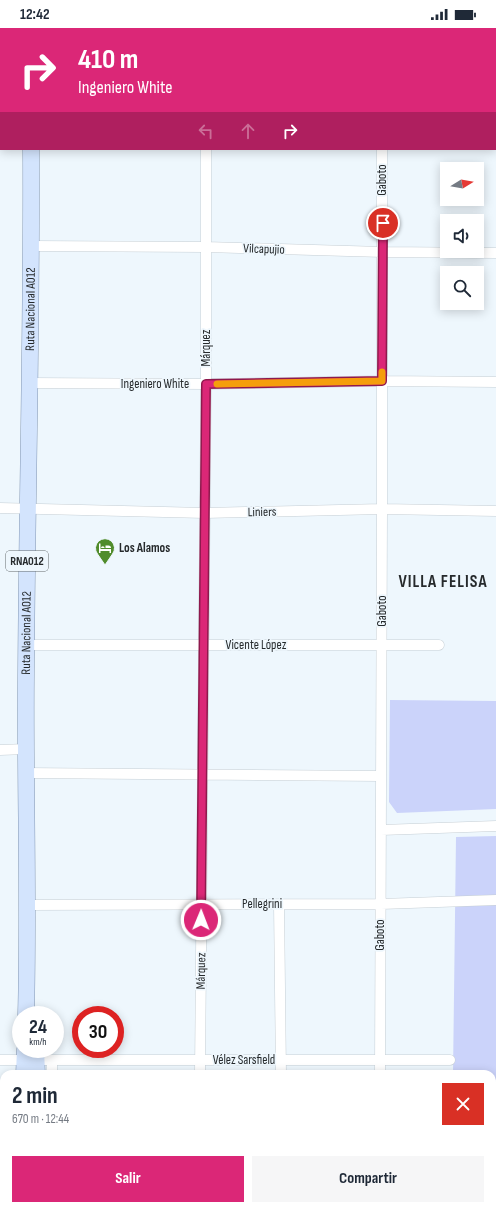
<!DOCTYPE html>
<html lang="es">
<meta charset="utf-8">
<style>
body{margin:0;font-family:"Sofia Sans Condensed",sans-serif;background:#f6f6f7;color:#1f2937;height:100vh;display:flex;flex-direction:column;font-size:15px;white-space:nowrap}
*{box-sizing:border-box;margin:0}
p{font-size:13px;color:#747a83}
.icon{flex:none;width:22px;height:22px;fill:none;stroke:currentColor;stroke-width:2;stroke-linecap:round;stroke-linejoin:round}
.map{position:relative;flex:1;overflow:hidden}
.drawer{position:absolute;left:0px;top:1042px;width:496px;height:140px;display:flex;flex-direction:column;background:#fff;border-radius:12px 12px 0 0;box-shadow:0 2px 10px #0003}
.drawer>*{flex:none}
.guide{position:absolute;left:0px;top:0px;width:496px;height:122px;box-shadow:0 2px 10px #0003;background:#db2777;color:#fff;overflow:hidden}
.needle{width:26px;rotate:79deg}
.buttons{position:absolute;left:440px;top:134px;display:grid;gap:8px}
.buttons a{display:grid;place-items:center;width:44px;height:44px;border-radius:0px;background:#fff;box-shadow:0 2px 10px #0003;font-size:20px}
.speed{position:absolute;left:12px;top:978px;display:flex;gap:8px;font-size:20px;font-weight:700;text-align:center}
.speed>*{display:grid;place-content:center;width:52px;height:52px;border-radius:50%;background:#fff;box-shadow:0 2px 10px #0003;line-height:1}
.speed small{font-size:10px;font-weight:400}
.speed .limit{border:6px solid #d22;background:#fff;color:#111}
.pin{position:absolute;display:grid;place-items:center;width:34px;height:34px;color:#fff;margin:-17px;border:2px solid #fff;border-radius:50%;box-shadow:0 1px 4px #0007}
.me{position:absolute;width:44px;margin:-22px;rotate:1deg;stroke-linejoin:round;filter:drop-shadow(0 0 3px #0008)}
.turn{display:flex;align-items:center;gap:14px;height:84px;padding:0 12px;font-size:18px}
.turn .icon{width:52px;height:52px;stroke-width:2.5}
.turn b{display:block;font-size:28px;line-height:34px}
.lanes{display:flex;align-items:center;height:38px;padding:0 12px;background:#0003;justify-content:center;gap:20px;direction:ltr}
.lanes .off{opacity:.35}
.round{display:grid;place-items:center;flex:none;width:42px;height:42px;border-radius:0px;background:#f6f6f7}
.head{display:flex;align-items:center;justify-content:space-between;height:68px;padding:0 12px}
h1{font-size:24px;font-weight:700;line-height:30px}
.primary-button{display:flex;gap:8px;margin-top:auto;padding:8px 12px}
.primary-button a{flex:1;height:46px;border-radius:0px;background:#db2777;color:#fff;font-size:16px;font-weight:700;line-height:46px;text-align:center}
.primary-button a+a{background:#f6f6f7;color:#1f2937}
.status{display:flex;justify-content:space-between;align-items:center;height:28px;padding:0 20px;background:#fff;direction:ltr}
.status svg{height:11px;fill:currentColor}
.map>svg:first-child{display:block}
.green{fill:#cbd3fa}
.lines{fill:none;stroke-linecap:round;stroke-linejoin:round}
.minor-casing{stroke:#c6cfd5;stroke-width:11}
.tertiary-casing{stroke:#c6cfd5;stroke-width:14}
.secondary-casing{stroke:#c6cfd5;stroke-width:15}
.primary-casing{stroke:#8397b3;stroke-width:17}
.path{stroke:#9da4a9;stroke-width:1.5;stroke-dasharray:2 3;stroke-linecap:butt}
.minor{stroke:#fff;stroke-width:10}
.tertiary{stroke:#fff;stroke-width:13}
.secondary{stroke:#fff;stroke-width:14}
.primary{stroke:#d3e4fd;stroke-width:16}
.rail-casing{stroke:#595f62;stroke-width:4}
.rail{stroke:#eef7fd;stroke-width:2.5;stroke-dasharray:8;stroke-linecap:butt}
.route-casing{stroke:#8e194d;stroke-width:10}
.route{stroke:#db2777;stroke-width:7}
.slow{stroke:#f59e0b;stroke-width:7}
.labels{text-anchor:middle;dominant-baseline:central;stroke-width:3.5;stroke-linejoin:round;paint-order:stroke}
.shield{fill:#eef7fd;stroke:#62686b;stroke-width:1}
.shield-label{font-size:12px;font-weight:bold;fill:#262a2c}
.street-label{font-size:13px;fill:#262a2c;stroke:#eef7fd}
.poi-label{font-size:13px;font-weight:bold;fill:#262a2c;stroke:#eef7fd;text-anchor:start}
.district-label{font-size:17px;font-weight:bold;letter-spacing:1px;fill:#262a2c;stroke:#eef7fd}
</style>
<div class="status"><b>12:42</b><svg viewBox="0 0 49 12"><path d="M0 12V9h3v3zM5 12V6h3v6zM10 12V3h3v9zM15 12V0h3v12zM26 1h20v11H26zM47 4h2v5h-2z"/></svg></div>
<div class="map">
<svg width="496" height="1182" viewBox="0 0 496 1182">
<rect width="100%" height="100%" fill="#eef7fd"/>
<path class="green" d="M390,672L496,673V781L397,785L389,774Z
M496,808V1182H452V1178H492V1046H453L456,809Z"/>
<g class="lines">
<g class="minor-casing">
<path id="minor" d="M384,1V0
M495,21H496
M32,218L206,219L383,224L496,225
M29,355L206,356L382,353L496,354
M0,480L205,485L382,481L496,483
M26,617H439
M0,722L26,721
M25,745L381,748
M381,802L496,798
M279,876L281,1046
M28,877L381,876L496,872
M0,1032H450
M52,1046V1032
M200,1046L206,356V121
M380,1046L382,481V121
M282,1178V1182
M51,1182V1178
M199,1182V1178
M379,1182V1178"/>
</g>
<g class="tertiary-casing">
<path id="tertiary" d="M495,90H496"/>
</g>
<g class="secondary-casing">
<path id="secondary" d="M0,77H1
M0,90H1"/>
</g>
<g class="primary-casing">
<g id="primary">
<path d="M34,1V0"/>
<path id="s1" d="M26,987C29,874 25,761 26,648C27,472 32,297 31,121"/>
<path d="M36,1021L37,1046"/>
<path d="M24,1046L25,1021"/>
<path d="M38,1178V1182"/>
<path d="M16,1182L17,1178"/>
</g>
</g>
<path class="path" d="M51,1L53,0"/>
<use href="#minor" class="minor"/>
<use href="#tertiary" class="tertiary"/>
<use href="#secondary" class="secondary"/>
<use href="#primary" class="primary"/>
<g class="rail-casing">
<path id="rail" d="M11,1L13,0
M24,1L26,0
M0,7L1,6
M0,13H1"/>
</g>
<use href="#rail" class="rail"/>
</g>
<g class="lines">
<g class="route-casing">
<path id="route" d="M201,892L206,356L382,353L383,195"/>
</g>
<use href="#route" class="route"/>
<path class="slow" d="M217,356L382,353V344"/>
</g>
<defs>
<g id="hotel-pin" transform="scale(1)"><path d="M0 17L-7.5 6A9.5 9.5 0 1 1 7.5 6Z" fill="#508c2c" stroke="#eef7fd"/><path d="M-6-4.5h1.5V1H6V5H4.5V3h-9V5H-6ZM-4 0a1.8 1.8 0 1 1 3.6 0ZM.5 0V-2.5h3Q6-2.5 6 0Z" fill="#fff"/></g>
</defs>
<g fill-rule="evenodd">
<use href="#hotel-pin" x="105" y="520"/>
</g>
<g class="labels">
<rect class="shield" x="6" y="523" width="42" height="20" rx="3"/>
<g class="shield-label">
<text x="27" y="533">RNA012</text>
</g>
<g class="street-label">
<text transform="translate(382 152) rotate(-90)">Gaboto</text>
<text transform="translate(264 221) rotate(2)">Vilcapujio</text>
<text stroke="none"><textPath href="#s1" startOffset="706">Ruta Nacional A012</textPath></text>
<text transform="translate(206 320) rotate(-90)">Márquez</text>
<text x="155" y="356">Ingeniero White</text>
<text transform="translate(262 484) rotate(-1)">Liniers</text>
<text transform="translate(382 583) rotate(-90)">Gaboto</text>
<text stroke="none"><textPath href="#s1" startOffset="382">Ruta Nacional A012</textPath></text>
<text x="256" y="617">Vicente López</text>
<text x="262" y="876">Pellegrini</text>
<text transform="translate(380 907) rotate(-90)">Gaboto</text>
<text transform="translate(201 943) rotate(-89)">Márquez</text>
<text x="244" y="1032">Vélez Sarsfield</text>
</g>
<g class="poi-label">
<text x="119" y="520">Los Alamos</text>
</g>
<g class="district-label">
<text x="443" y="554">VILLA FELISA</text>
</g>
</g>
</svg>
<div class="buttons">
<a><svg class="needle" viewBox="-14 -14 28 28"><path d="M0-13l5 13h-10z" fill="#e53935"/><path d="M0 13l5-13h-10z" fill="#747a83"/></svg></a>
<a><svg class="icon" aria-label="sound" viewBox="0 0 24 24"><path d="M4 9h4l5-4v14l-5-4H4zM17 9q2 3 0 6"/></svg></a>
<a><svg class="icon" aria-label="search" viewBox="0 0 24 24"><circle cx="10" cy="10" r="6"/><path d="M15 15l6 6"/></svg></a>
</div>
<div class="speed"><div>24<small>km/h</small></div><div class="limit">30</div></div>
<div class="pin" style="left:383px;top:195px;background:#d93025"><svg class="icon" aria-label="arrive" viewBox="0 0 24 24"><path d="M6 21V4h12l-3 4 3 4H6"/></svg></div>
<svg class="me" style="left:201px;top:892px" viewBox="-20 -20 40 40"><circle r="17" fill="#db2777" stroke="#fff" stroke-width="3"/><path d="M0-11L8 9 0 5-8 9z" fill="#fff"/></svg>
<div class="guide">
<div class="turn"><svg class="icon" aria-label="right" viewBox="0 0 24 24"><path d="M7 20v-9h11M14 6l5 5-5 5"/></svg><div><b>410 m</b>Ingeniero White</div></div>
<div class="lanes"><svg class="icon off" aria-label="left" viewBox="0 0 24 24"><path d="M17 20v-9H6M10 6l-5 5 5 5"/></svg><svg class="icon off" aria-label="ahead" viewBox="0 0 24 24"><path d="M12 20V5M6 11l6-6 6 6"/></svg><svg class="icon" aria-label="right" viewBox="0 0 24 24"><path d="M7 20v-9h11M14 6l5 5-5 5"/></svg></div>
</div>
<section class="drawer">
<div class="head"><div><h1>2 min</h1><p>670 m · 12:44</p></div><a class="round" style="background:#d93025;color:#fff"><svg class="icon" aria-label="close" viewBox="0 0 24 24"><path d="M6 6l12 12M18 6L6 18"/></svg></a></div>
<div class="primary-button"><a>Salir</a><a>Compartir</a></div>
</section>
</div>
